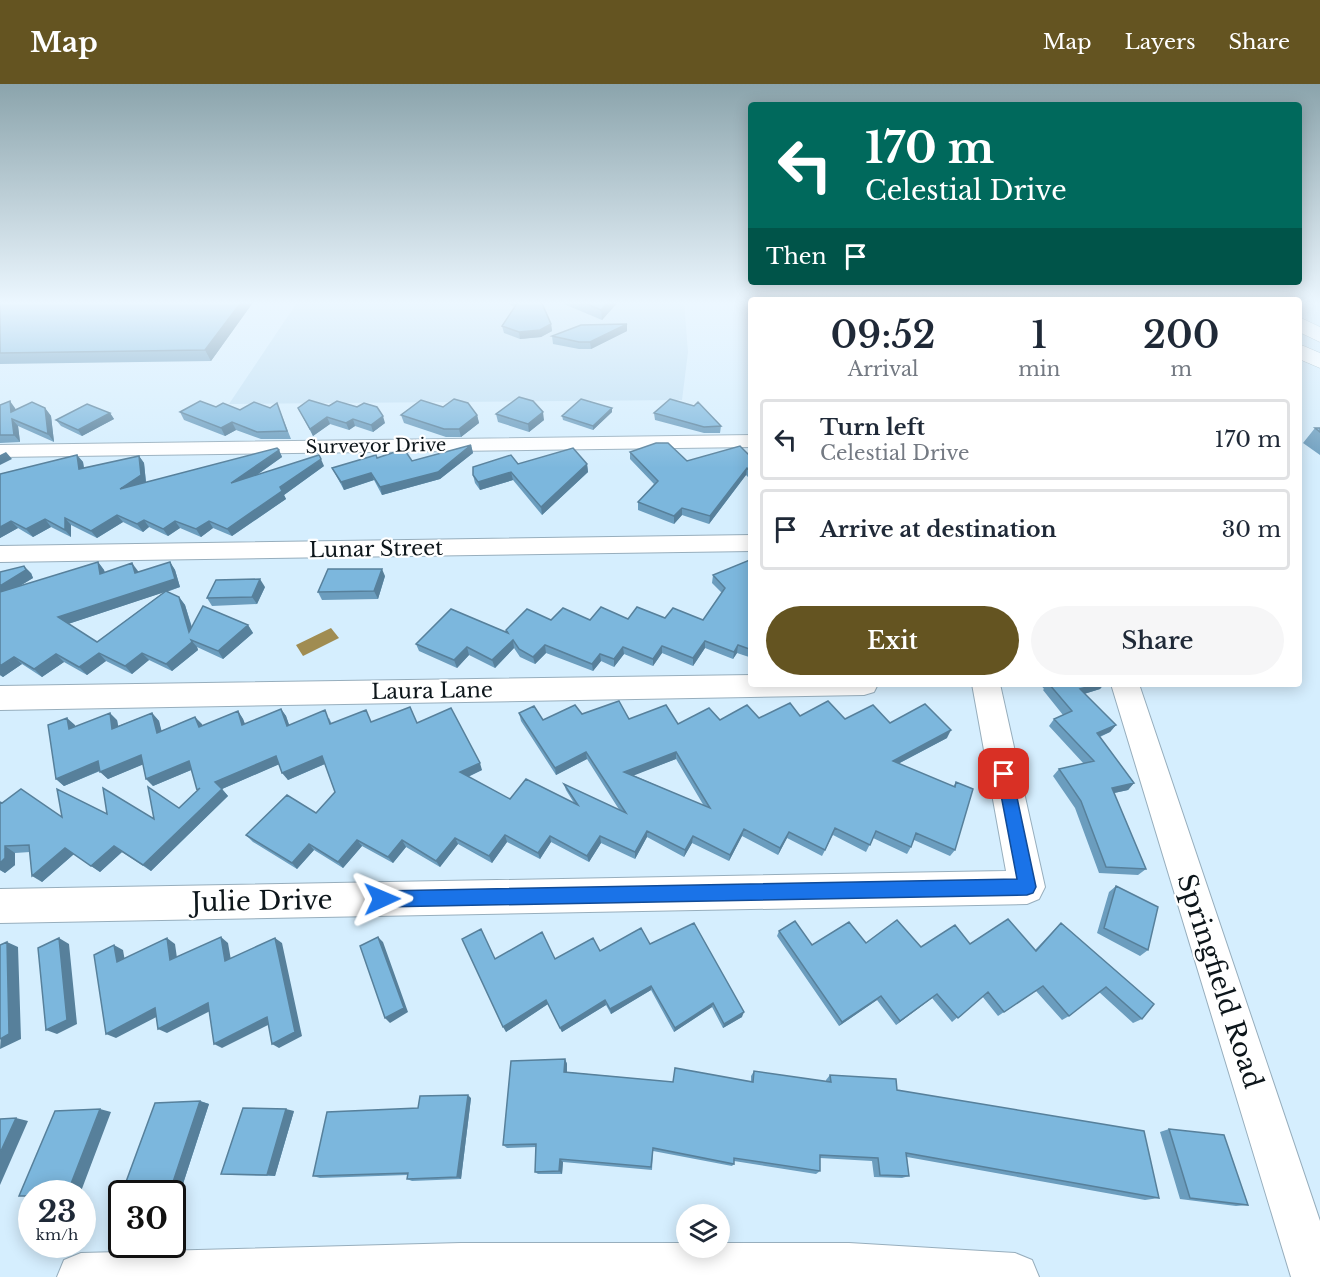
<!DOCTYPE html>
<style>
body{margin:0;font-family:"Libre Baskerville",serif;background:#f6f6f7;color:#1f2937;height:100vh;display:flex;flex-direction:column;font-size:22px;white-space:nowrap}
*{box-sizing:border-box;margin:0}
p{font-size:20px;color:#747a83}
.icon{flex:none;width:33px;height:33px;fill:none;stroke:currentColor;stroke-width:2;stroke-linecap:round;stroke-linejoin:round}
.map{position:relative;flex:1;overflow:hidden}
.panel{position:absolute;left:748px;top:213px;width:554px;height:390px;display:flex;flex-direction:column;background:#fff;border-radius:6px;box-shadow:0 3px 15px #0003}
.panel>*{flex:none}
.top-card{position:absolute;left:748px;top:18px;width:554px;height:183px;border-radius:6px;box-shadow:0 3px 15px #0003;background:#00695c;color:#fff;overflow:hidden}
.fabs{position:absolute;left:676px;top:1120px;display:grid;gap:12px}
.fabs a{display:grid;place-items:center;width:54px;height:54px;border-radius:50%;background:#fff;box-shadow:0 3px 15px #0003;font-size:30px}
.speed{position:absolute;left:18px;top:1096px;display:flex;gap:12px;font-size:30px;font-weight:700;text-align:center}
.speed>*{display:grid;place-content:center;width:78px;height:78px;border-radius:50%;background:#fff;box-shadow:0 3px 15px #0003;line-height:1}
.speed small{font-size:15px;font-weight:400}
.speed .limit{border:3px solid #111;border-radius:9px;background:#fff;color:#111}
.pin{position:absolute;display:grid;place-items:center;width:51px;height:51px;color:#fff;margin:-26px;border-radius:12px;box-shadow:0 3px 9px #0006}
.me{position:absolute;width:66px;margin:-33px;rotate:89deg;stroke-linejoin:round;filter:drop-shadow(0 0 4px #0008)}
.turn{display:flex;align-items:center;gap:21px;height:126px;padding:0 18px;font-size:27px}
.turn .icon{width:78px;height:78px;stroke-width:2.5}
.turn b{display:block;font-size:42px;line-height:51px}
.then{display:flex;align-items:center;height:57px;padding:0 18px;background:#0003;gap:12px;font-size:22px}
.eta{display:flex;justify-content:space-evenly;align-items:center;height:102px;text-align:center}
.eta b{font-size:36px;font-weight:600;line-height:42px}
.cta{display:flex;gap:12px;margin-top:auto;padding:12px 18px}
.cta a{flex:1;height:69px;border-radius:36px;background:#645421;color:#fff;font-size:24px;font-weight:600;line-height:69px;text-align:center}
.cta a+a{background:#f6f6f7;color:#1f2937}
ul{padding:0;list-style:none}
li{display:flex;align-items:center;gap:18px;height:81px;margin:0 12px 9px;padding:0 6px;border:3px solid #e0e1e3;border-radius:6px}
li div{flex:1}
li b{display:block;font-size:22px}
li em{font-style:normal}
header{display:flex;align-items:center;gap:36px;box-sizing:border-box;height:84px;padding:0 30px;background:#645421;color:#fff}
header strong{font-size:28px}
nav{display:flex;gap:33px;margin-inline-start:auto;font-size:21px}
.map>svg:first-child{display:block}
.built{fill:#c1e0f4}
.water{fill:#a08c51}
.lines{fill:none;stroke-linecap:round;stroke-linejoin:round}
.minor-casing{stroke:#97aebd;stroke-width:2}
.major-casing{stroke:#97aebd;stroke-width:1}
.highway-casing{stroke:#97aebd;stroke-width:1}
.minor{fill:#fff;fill-rule:evenodd}
.major{fill:#fff;fill-rule:evenodd}
.highway{fill:#fff;fill-rule:evenodd}
.wall{fill:#6b9dbe;fill-rule:evenodd}
.shaded-wall{fill:#57809b}
.building{fill:#7cb7dd;stroke:#57809b;stroke-width:1.5;fill-rule:evenodd}
.route{fill:#1a73e8;stroke:#114b97;stroke-width:1.5}
.labels{text-anchor:middle;dominant-baseline:central;stroke-width:4.5;stroke-linejoin:round;paint-order:stroke}
.far-street-label{font-size:18px;fill:#0d161b;stroke:#fff}
.street-label{font-size:21px;fill:#0d161b;stroke:#fff}
.near-street-label{font-size:26px;fill:#0d161b;stroke:#fff}
</style>
<header>
<strong>Map</strong>
<nav><a>Map</a><a>Layers</a><a>Share</a></nav>
</header>
<div class="map">
<svg width="1320" height="1193" viewBox="0 0 1320 1193">
<rect width="100%" height="100%" fill="#d5eefe"/>
<path class="built" d="M298,217H684L688,268L682,316L229,320Z"/>
<path class="water" d="M331,544L339,554L303,572L296,561Z"/>
<g class="lines">
<g class="minor-casing">
<path id="minor" d="M752,351V363L0,373V361Z
M752,451V467L0,478V462Z
M752,591V600H878L874,608L864,611L0,626V602Z
M972,600H1000L1045,803L1039,815L1027,820L0,839V805L1006,787Z
M1111,600H1139L1320,1137V1193H1291Z
M461,1159H687V1164H720V1159H849L1015,1169L1032,1176L1039,1193H57L64,1176L81,1169Z"/>
</g>
<g class="major-casing">
<path id="major" d="M1299,260L1320,269V284L1299,275Z"/>
</g>
<g class="highway-casing">
<path id="highway" d="M1299,233L1320,243V258L1299,248Z"/>
</g>
<use href="#minor" class="minor"/>
<use href="#major" class="major"/>
<use href="#highway" class="highway"/>
</g>
<path class="wall" d="M0,217H254L211,277L0,280Z
M503,217H541L551,240L552,247L541,253L520,255L504,249L502,242L515,223Z
M559,217H619L602,236L559,218Z
M627,247L591,265H579L553,260L552,252Z
M0,321L15,324L16,326L45,324L51,332L54,358L18,342L20,358L0,359Z
M329,322L385,339L373,348L355,342L349,346L330,340L313,352L298,324Z
M694,322L721,342L720,349H704L655,336L654,329Z
M216,323L240,326L280,327L291,355H261L236,346L225,352L184,336L180,328Z
M443,323L477,331L479,339L461,353H446L404,339L401,331Z
M612,324V328L593,346L563,336L562,332Z
M110,329L114,335L82,352L61,342L56,336Z
M496,330L544,336L529,348L498,338Z
M1315,344H1320V371L1303,359Z
M471,361L473,369L440,395L382,411L374,396L344,406L332,384L377,374L412,377Z
M279,366L282,373L257,391L324,382L284,411L286,415L232,452L213,444L201,453L180,444L168,452L149,443L143,448L123,438L97,454L71,441V453L51,443L33,453L18,444L0,454V390L77,371L83,378L84,384L139,372L144,379L146,398Z
M630,368L687,377L752,372V397L746,391L709,440L682,431L674,440L638,426V418L654,400L630,375Z
M518,380H587L588,388L542,431L513,396L480,406L475,399L473,391Z
M752,475V574L737,569L733,575L705,564L693,582L662,569L653,582L624,570L614,583L601,577L593,587L546,569L535,580L520,573L514,564L495,584L469,571L457,584L419,567L416,560L506,548V546L551,536H590L665,534L703,536L722,509L712,499L713,491Z
M98,478L104,486L105,488L138,487L139,488L170,478L175,486L180,503L167,508L179,513L185,521L192,543L248,541L253,549L223,575L197,563L198,566L172,587L149,576L132,590L106,577L87,591L64,578L42,593L22,580L3,593L0,591V488L31,489L33,494L18,503ZM164,508L97,558L68,540Z
M385,492L378,515L322,516L318,508Z
M265,503L257,520L212,522L207,514Z
M1040,600H1104L1100,605L1084,610L1116,641L1110,648L1100,653L1134,699L1128,706L1114,709L1146,785L1138,791L1099,789L1075,724L1053,692L1059,685L1084,680L1049,642L1054,635L1063,631L1043,606L1044,605Z
M281,625L286,632L289,641L329,634L332,640L372,638L417,639L482,686L468,693L510,715L574,719L566,706L564,700L620,727L587,675L556,691L521,637L519,629L543,636L582,630L678,640L800,632L890,639L947,654L898,680L953,703L956,698L955,766L950,772L914,756L911,763L907,770L873,754L866,768L833,751L822,772L787,754L778,771L742,752L729,777L692,759L684,773L647,753L635,775L601,759L589,778L551,758L540,775L507,758L492,779L458,760L440,783L406,763L393,779L362,762L343,784L314,766L297,785L253,758L246,751L316,729L335,708L325,680L288,696L279,680L222,705L228,712L151,787L122,768L100,788L74,770L42,798L30,768L15,769V781L5,789L0,786V718L2,719L62,733L107,730L154,735L179,724L198,706L191,686L153,702L143,680L108,695L100,687L64,702L56,695L75,641V643L117,636L118,642L152,629L159,637L161,647L195,633L202,642L238,627L243,635L245,640ZM676,675L704,722L633,691Z
M1116,802L1148,866L1140,872L1097,849L1109,808Z
M1061,839L1142,935L1133,939L1099,908L1069,932L1062,936L1036,907L998,932L982,912L952,938L932,914L896,941L877,916L839,942L777,852L779,847L812,861L866,859L921,863L970,860L1035,866L1055,845Z
M650,860L742,933L723,944L712,923L674,948L651,906L611,930L606,921L562,948L548,920L506,948L495,875H555L600,867Z
M565,975L567,980V988L673,998H751V992L754,987L826,998V996L830,991L897,1006L1159,1114L1145,1116L907,1073L909,1092L902,1094L874,1093L872,1077L820,1074V1087L816,1090L734,1077V1080L732,1082L653,1067L652,1086L563,1078L562,1090H538L535,1088L536,1063L507,1064L503,1061Z
M471,1014L461,1095L412,1097L407,1095V1091L320,1094L313,1092L418,1024Z
M200,1017L209,1020L181,1106L134,1107L123,1106Z
M294,1027L275,1092L230,1091L221,1090Z
M1169,1045L1248,1121L1236,1122L1180,1115L1160,1048Z"/>
<path class="shaded-wall" d="M242,217H254L211,277L205,266Z
M609,217H619L602,236L601,226Z
M551,240L552,247L541,253L520,255L519,248Z
M627,240V247L591,265L590,258Z
M10,317L15,324L17,336L11,328Z
M45,324L51,332L54,358L48,350Z
M612,324V328L593,346V342Z
M543,328L544,336L529,348L528,340Z
M110,329L114,335L82,352L78,346Z
M477,331L479,339L461,353L459,345Z
M383,332L385,339L373,348L371,341Z
M327,333L330,340L313,352L310,345Z
M12,335L18,342L20,358L14,351Z
M353,335L355,342L349,346L346,339Z
M232,338L236,346L225,352L221,344Z
M471,361L473,369L440,395L382,411L380,403Z
M279,366L282,373L235,406L231,399Z
M6,368L12,375L0,381V371Z
M77,371L83,378L85,392L79,385Z
M139,372L144,379L146,399L120,405Z
M321,375L324,382L284,411L280,403Z
M587,380L588,388L542,431L541,423Z
M747,384L746,391L709,440L710,432Z
M511,388L513,396L480,406L478,398Z
M371,389L374,396L344,406L341,398Z
M282,407L286,415L232,452L227,445Z
M682,424V431L674,440V432Z
M117,431L123,438L97,454L91,447Z
M65,434L71,441V453L65,446Z
M45,435L51,443L33,453L26,445Z
M144,436L149,443L143,448L137,440Z
M11,437L18,444L0,454V443Z
M175,437L180,444L168,452L163,445Z
M209,437L213,444L201,453L196,445Z
M98,478L104,486L106,498L100,490Z
M170,478L175,486L180,503L65,541L58,533Z
M132,479L138,487L141,497L135,489Z
M24,482L31,489L33,494L0,514V502Z
M382,485L385,492L378,515L374,507Z
M260,495L265,503L257,520L252,513Z
M179,513L185,521L195,555L189,548Z
M248,541L253,549L223,575L218,567Z
M191,556L197,563L198,566L172,587L166,580Z
M513,556L514,564L495,584L492,576Z
M705,557V564L693,582V574Z
M545,561L546,569L535,580L533,573Z
M738,561L737,569L733,575L734,568Z
M662,562V569L653,582V575Z
M467,563L469,571L457,584L454,576Z
M623,563L624,570L614,583V575Z
M99,569L106,577L87,591L79,583Z
M142,569L149,576L132,590L125,582Z
M56,570L64,578L42,593L34,585Z
M600,570L601,577L593,587L592,580Z
M14,573L22,580L3,593L0,591V582Z
M1098,600H1104L1100,605L1074,613L1080,605Z
M281,625L286,632L292,649L287,642Z
M238,627L243,635L248,648L242,641Z
M110,629L117,636L120,652L112,645Z
M152,629L159,637L164,656L157,649Z
M195,633L202,640L205,651L199,643Z
M67,634L75,641L77,652L69,645Z
M1116,641L1110,648L1091,656L1097,649Z
M951,646L947,654L890,684L893,677Z
M586,668L587,675L556,691L555,684Z
M676,668V675L625,695L624,688Z
M141,671L149,678L108,695L100,688Z
M276,672L282,679L222,705L215,698Z
M322,672L327,679L288,696L282,689Z
M98,677L106,684L64,702L56,695Z
M189,677L196,684L153,702L146,695Z
M480,679L482,686L463,695L460,688Z
M1134,699L1128,706L1105,711L1112,704Z
M222,705L228,712L151,787L143,781Z
M744,745L742,752L729,777L730,771Z
M647,747V753L635,775V768Z
M789,748L787,754L778,771L780,764Z
M505,751L507,758L492,779L489,772Z
M550,752L551,758L540,775L538,769Z
M600,752L601,759L589,778L587,772Z
M693,752L692,759L684,773L685,766Z
M455,754L458,760L440,783L436,777Z
M357,756L362,762L343,784L338,778Z
M402,756L406,763L393,779L388,773Z
M309,760L314,766L297,785L292,779Z
M5,762L15,769V781L5,789L0,786V779Z
M114,762L122,768L100,788L91,782Z
M65,764L74,770L42,798L32,792Z
M221,853L228,859L232,882L225,877Z
M378,853L383,858L408,928L390,939L385,934Z
M59,854L69,860L77,940L57,950L46,946Z
M167,854L175,860L178,881L170,876Z
M275,854L282,859L302,952L279,964L272,960Z
M7,858L18,863L21,955L0,965Z
M114,861L123,866L126,883L117,878Z
M651,902V906L611,930L610,925Z
M937,910L932,914L896,941L900,937Z
M881,912L877,916L839,942L842,938Z
M546,916L548,920L506,948L503,943Z
M605,916L606,921L562,948L560,944Z
M208,919L216,924L167,949L158,945Z
M713,919L712,923L674,948L675,944Z
M155,924L164,929L116,954L106,950Z
M744,928L742,933L723,944L724,940Z
M267,933L274,938L222,964L214,960Z
M565,975L567,980V993L564,988Z
M468,1011L471,1014L461,1095L457,1093Z
M200,1017L209,1020L181,1106L171,1104Z
M100,1025L111,1028L80,1110H67Z
M286,1025L294,1027L275,1092L267,1091Z
M16,1034L28,1037L0,1101V1069Z
M560,1075L563,1078L562,1090L559,1087Z"/>
<path class="building" d="M0,217H242L205,266L0,269Z
M517,217H541L551,240L540,246L519,248L502,242L518,218Z
M581,217H609L601,226Z
M627,240L590,258H579L552,252L581,241Z
M519,313L533,317L543,328L528,340L496,330Z
M454,315L468,319L477,331L459,345H444L401,331L421,316L443,323Z
M581,315L612,324L593,342L562,332Z
M670,315L694,322L698,318L721,342L704,343L654,329Z
M309,316L329,322L337,317L357,323L364,319L377,323L383,332L371,341L353,335L346,339L327,333L310,345L298,324Z
M10,317L11,328L32,318L45,324L48,350L12,335L14,351H0V321Z
M200,317L216,323L223,319L240,326L254,318L270,324L277,319L287,347L257,348L232,338L221,344L180,328Z
M87,320L110,329L78,346L56,336Z
M1315,344H1320V348Z
M656,359H668L687,377L740,362L750,372H752V388L747,384L710,432L682,424L674,432L638,418L658,397L630,368Z
M471,361L438,388L380,403L371,389L341,398L332,384L376,371L377,374L404,365L412,377Z
M277,364L279,366L231,399L319,371L321,375L280,403L282,407L227,445L209,437L196,445L175,437L163,445L144,436L137,440L117,431L91,447L65,434V446L45,435L26,445L11,437L0,443V390L77,371L79,385L139,372L141,391L120,405Z
M573,364L587,380L541,423L511,388L478,398L473,391V383L511,371L518,380Z
M752,475V566L738,561L734,568L705,557L693,574L662,562L653,575L623,563L614,575L600,570L592,580L545,561L533,573L519,565L513,556L492,576L467,563L454,576L416,560L451,525L508,549L506,546L527,525L551,536L563,524L590,536L601,523L628,535L637,523L665,534L673,524L703,536L725,504L713,491Z
M98,478L100,490L132,479L135,489L170,478L175,495L58,533L97,558L166,507L179,513L189,548L203,522L248,541L218,567L191,556L192,558L166,580L142,569L125,582L99,569L79,583L56,570L34,585L14,573L0,582V508Z
M24,482L26,486L0,502V488Z
M328,485H382L374,507L318,508Z
M260,495L252,513L207,514L216,496Z
M1049,600H1098L1080,605L1116,641L1097,649L1134,699L1112,704L1146,785L1106,783L1081,717L1059,685L1094,677L1054,635L1072,627Z
M619,617L629,635L666,621L678,640L709,624L720,636L747,621L759,634L790,619L800,632L828,617L845,635L873,621L890,639L925,620L951,646L893,677L955,703L956,698L973,705L955,766L916,749L911,763L876,747L870,761L835,744L825,766L789,748L780,764L744,745L730,771L693,752L685,766L647,747L635,768L600,752L587,772L550,752L538,769L505,751L489,772L455,754L436,777L402,756L388,773L357,756L338,778L309,760L292,779L246,751L287,711L316,729L335,708L322,672L282,689L276,672L215,698L222,705L143,781L114,762L91,782L65,764L32,792L29,761L5,762V774L0,779V718L2,719L21,705L62,733L57,705L107,730L103,704L154,735L148,703L179,724L200,704L197,706L189,677L146,695L141,671L100,688L98,677L56,695L48,641L67,634L69,645L110,629L112,645L152,629L157,649L195,633L199,643L238,627L242,641L281,625L287,642L325,626L330,640L366,626L371,638L410,623L417,639L451,624L480,679L460,688L510,715L526,695L578,721L564,700L626,729L586,668L555,684L519,629L534,622L543,636L575,621L582,630ZM676,668L710,724L624,688Z
M1116,802L1158,823L1148,866L1104,844Z
M1008,835L1036,867L1061,839L1154,920L1142,935L1106,903L1069,932L1043,902L1004,928L988,908L958,934L937,910L900,937L881,912L842,938L779,847L795,837L812,861L849,838L866,859L897,836L921,863L955,841L970,860Z
M694,839L744,928L724,940L713,919L675,944L651,902L610,925L605,916L560,944L546,916L503,943L462,855L481,845L495,875L542,848L555,875L593,854L600,867L641,844L650,860Z
M221,853L225,877L275,854L295,948L272,960L267,933L214,960L208,919L158,945L155,924L106,950L94,871L114,861L117,878L167,854L170,876Z
M378,853L404,924L385,934L360,862Z
M59,854L67,936L46,946L38,864Z
M7,858L9,950L0,955V861Z
M565,975L564,988L673,998L675,984L753,998L754,987L831,998L830,991L896,995L897,1006L1144,1047L1159,1114L906,1069L909,1092L880,1091L878,1074L820,1071V1087L734,1074V1080L653,1064L651,1083L560,1075L559,1087L535,1088L536,1060L503,1061L511,977Z
M468,1011L457,1093L407,1095L408,1089L313,1092L327,1028L418,1024L420,1012Z
M200,1017L171,1104L123,1106L155,1019Z
M243,1024L286,1025L267,1091L221,1090Z
M100,1025L67,1110H32V1112H19L55,1027Z
M16,1034L0,1069V1035Z
M1169,1045L1224,1051L1248,1121L1190,1114Z"/>
<linearGradient id="sky" x2="0" y2="1"><stop stop-color="#8ba4ac"/><stop offset="0.57" stop-color="#ecf7ff"/><stop offset="1" stop-color="#ecf7ff" stop-opacity="0"/></linearGradient>
<rect width="1320" height="384" fill="url(#sky)"/>
<path class="route" d="M1004,684L1010,686L1012,690L1036,803L1033,809L1027,811L382,823L376,821L374,815L376,809L382,807L1017,795L997,690L999,686Z"/>
<g class="labels">
<g class="far-street-label">
<text transform="translate(376 362) rotate(-1)">Surveyor Drive</text>
</g>
<g class="street-label">
<text transform="translate(376 465) rotate(-1)">Lunar Street</text>
<text transform="translate(432 607) rotate(-1)">Laura Lane</text>
</g>
<g class="near-street-label">
<text transform="translate(262 817) rotate(-1)">Julie Drive</text>
<text transform="translate(1220 897) rotate(72)">Springfield Road</text>
</g>
</g>
</svg>
<div class="fabs">
<a><svg class="icon" aria-label="layers" viewBox="0 0 24 24"><path d="M12 4l9 5-9 5-9-5zM3 14l9 5 9-5"/></svg></a>
</div>
<div class="speed"><div>23<small>km/h</small></div><div class="limit">30</div></div>
<div class="pin" style="left:1004px;top:690px;background:#d93025"><svg class="icon" aria-label="arrive" viewBox="0 0 24 24"><path d="M6 21V4h12l-3 4 3 4H6"/></svg></div>
<svg class="me" style="left:382px;top:815px" viewBox="-20 -20 40 40"><path d="M0-17L14 15 0 8-14 15z" fill="#1a73e8" stroke="#fff" stroke-width="4"/></svg>
<div class="top-card">
<div class="turn"><svg class="icon" aria-label="left" viewBox="0 0 24 24"><path d="M17 20v-9H6M10 6l-5 5 5 5"/></svg><div><b>170 m</b>Celestial Drive</div></div>
<div class="then">Then<svg class="icon" aria-label="arrive" viewBox="0 0 24 24"><path d="M6 21V4h12l-3 4 3 4H6"/></svg></div>
</div>
<section class="panel">
<div class="eta">
<div><b>09:52</b><p>Arrival</p></div>
<div><b>1</b><p>min</p></div>
<div><b>200</b><p>m</p></div>
</div>
<ul>
<li><svg class="icon" aria-label="left" viewBox="0 0 24 24"><path d="M17 20v-9H6M10 6l-5 5 5 5"/></svg><div><b>Turn left</b><p>Celestial Drive</p></div><em>170 m</em></li>
<li><svg class="icon" aria-label="arrive" viewBox="0 0 24 24"><path d="M6 21V4h12l-3 4 3 4H6"/></svg><div><b>Arrive at destination</b></div><em>30 m</em></li>
</ul>
<div class="cta"><a>Exit</a><a>Share</a></div>
</section>
</div>
